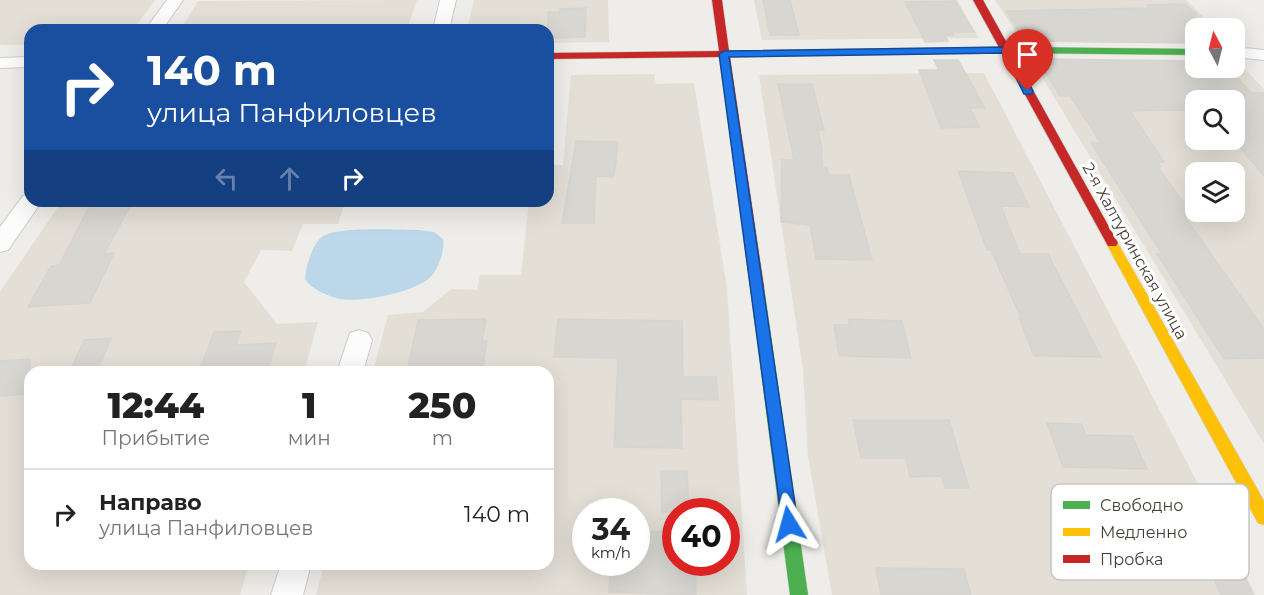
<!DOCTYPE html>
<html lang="ru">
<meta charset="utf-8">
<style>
body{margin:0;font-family:Montserrat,sans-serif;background:#f2f2f2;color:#222;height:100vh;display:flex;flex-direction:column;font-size:22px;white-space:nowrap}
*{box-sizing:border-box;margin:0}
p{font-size:20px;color:#767676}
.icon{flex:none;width:33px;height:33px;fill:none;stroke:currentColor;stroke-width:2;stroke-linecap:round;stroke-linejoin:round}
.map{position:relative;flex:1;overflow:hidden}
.sheet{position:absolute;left:24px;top:366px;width:530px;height:204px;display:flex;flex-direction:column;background:#fff;border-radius:18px;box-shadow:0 6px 24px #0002}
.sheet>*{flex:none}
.guide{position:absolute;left:24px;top:24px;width:530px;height:183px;border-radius:18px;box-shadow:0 6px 24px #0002;background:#1a4fa0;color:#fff;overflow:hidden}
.needle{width:39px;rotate:353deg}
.buttons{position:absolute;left:1185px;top:18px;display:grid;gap:12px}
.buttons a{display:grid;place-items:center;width:60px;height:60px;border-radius:12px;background:#fff;box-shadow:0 6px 24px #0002;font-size:30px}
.speed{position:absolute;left:572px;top:498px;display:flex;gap:12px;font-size:30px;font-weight:700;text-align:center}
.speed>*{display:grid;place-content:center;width:78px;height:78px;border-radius:50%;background:#fff;box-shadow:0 6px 24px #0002;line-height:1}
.speed small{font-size:15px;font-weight:400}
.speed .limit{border:9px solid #d22;background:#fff;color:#111}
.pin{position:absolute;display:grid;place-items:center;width:51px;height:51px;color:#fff;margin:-62px -26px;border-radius:50% 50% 50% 0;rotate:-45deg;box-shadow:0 0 6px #0007}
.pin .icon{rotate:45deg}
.me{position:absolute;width:66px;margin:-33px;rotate:352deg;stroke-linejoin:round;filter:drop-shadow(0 0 4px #0008)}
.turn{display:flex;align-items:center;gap:21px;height:126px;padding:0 24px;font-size:27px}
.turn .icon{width:78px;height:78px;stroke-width:2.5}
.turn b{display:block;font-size:42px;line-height:51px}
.lanes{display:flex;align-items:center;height:57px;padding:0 24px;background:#0003;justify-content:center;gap:30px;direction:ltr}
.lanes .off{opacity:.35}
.eta{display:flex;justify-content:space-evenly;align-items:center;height:102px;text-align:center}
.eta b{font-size:36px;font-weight:800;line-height:42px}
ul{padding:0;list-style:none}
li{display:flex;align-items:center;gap:18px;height:90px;padding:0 24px;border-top:2px solid #e0e0e0}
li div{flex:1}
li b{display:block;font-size:22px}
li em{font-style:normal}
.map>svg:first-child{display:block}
.residential{fill:#e3dfd6;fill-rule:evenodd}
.water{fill:#bcd7ea}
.building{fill:#d8d6d1;stroke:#d7d4cf;stroke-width:1.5}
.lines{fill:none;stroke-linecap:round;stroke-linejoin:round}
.street-casing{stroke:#cdcbc6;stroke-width:2}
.fast-casing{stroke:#cdcac0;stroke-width:1}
.slow-casing{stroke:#cdcac0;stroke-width:1}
.jam-casing{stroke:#cdcac0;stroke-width:1}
.street{fill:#fdfcfc;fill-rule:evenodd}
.fast{fill:#4caf50;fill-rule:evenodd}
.slow{fill:#ffc107;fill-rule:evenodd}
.jam{fill:#c62828;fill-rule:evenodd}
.route{fill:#1a73e8;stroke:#114b97;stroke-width:1.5}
.labels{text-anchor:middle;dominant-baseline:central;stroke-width:6;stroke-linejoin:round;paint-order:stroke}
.street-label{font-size:16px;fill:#443f36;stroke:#fff}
.key{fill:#fff;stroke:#c7c5c3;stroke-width:1.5}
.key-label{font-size:16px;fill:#443f36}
</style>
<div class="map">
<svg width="1264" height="595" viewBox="0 0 1264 595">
<rect width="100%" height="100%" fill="#efede9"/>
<path class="residential" d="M0,0H155L133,30H30V45H0Z
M417,0L407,30H180L198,1Z
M474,0H608L609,42L548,43V30H467Z
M754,0H957L979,38L762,40Z
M995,0H1186L1214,28H1196L1195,38L1022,41Z
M1037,69H1245L1264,89V444ZM1196,100H1234V140H1196ZM1196,172H1234V212H1196Z
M984,73L1256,595H832L808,456L803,370L759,75Z
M654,74L656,84L694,83L727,288L747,595H316L324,564H548V372H373L388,315L423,312L451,289L477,290L480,275H521L529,201H548V165H563L571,75ZM585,512H636V562H585ZM675,512H726V562H675Z
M62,201H345L338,224H303L292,251L261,250L244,282L277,324L318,322L304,372H30V564H249L240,595H0V292Z"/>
<path class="water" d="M419,230L434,232L443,239C445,249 439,266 433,274C421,292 360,303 340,299C328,296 312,290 305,279C306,267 312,244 322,237C336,226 398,230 419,230Z"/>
<path class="building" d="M763,0H790L799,35H770Z
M955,1L974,32H951L953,35H944L948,41L925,42L905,2Z
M1185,4L1196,14V43L1025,41L1006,11L1150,8L1147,5Z
M586,8L585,37L548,38V12H560V9Z
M1037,59L1196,61V75L1234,74L1251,93H1264V176L1234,140V100H1202L1196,92V110L1130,111L1164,162H1158L1160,166H1157L1193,216H1184L1264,329V358L1224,359L1157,254H1162L1091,143H1101L1070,96H1060Z
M934,60H958L985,108H970L980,127L941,128L919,70H939Z
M778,84H812L824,130H818L822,149V168H827L829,175H849L872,260L816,259L810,225L781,222L782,160H794Z
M576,141L618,142L614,177L596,176L594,223H562Z
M958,171L1013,173L1029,207L1001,206L1020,254H1048L1101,357L1034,356L1019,318H1021L991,250H987Z
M96,201H133L104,254L114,253L90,303L28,307L51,266L59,265L92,202Z
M486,319L482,341H487L482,372H407L418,320Z
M558,319L682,321L683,377H716L718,400L681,399L682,448L614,447L618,358L554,357Z
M848,319L902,321L911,358L839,356L834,325H849Z
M241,331L236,345L276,343L267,372H199L214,332Z
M111,338L99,367L71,369L84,340Z
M30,359V394L0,396V361Z
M853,420H949L969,488H945L941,476L910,477L906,458H861Z
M1047,423L1081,424L1086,435L1132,436L1147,469L1063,467Z
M661,471H687L689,512H662Z
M637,531L675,532V562H695L696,595L609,592L610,562H636Z
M876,568L964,569L971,595H881Z
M1209,569L1241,570L1253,595H1221Z"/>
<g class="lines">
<g class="street-casing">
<path id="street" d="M167,0H183L162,30H145Z
M440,0H456L449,30H433Z
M1234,47L1264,50V60L1234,57Z
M30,57V67L0,68V58Z
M30,194V201H42L8,250L0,252V227L23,196Z
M359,330L368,333L372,340L363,372H337L350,333Z
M281,564H311L303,595H271Z"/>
</g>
<g class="fast-casing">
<path id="fast" d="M1007,47L1196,49V55L1007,53L777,56L772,53L777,50Z
M757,282L762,283L764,287L808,595H790L750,287L752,283Z"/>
</g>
<g class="slow-casing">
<path id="slow" d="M1112,238L1116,240L1264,501V525L1258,523L1106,243Z"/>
</g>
<g class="jam-casing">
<path id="jam" d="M712,0H722L729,51L777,50L782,53L777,56L730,57L764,287L762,291H752L750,287L720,57L548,59V53L719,51Z
M973,0H983L1118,243L1116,246H1108Z"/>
</g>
<use href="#street" class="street"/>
<use href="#fast" class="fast"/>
<use href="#slow" class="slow"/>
<use href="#jam" class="jam"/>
</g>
<path class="route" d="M1007,47L1012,50L1033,91L1032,94H1024L1004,53L729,57L798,524L795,530L789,533L783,530L719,54L724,51Z"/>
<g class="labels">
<g class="street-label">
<text transform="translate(1135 251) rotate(61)">2-я Халтуринская улица</text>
</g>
</g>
<rect x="1051" y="484" width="198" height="96" rx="9" class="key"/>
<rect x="1063" y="501" width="27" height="8" fill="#4caf50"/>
<rect x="1063" y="528" width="27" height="8" fill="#ffc107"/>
<rect x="1063" y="555" width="27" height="8" fill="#c62828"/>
<g class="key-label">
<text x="1100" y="511">Свободно</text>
<text x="1100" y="538">Медленно</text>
<text x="1100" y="565">Пробка</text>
</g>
</svg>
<div class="buttons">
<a><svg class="needle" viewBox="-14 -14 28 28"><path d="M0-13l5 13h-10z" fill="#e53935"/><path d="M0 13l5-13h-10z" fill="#767676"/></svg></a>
<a><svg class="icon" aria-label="search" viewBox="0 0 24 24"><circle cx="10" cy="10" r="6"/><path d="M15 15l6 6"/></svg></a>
<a><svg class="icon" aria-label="layers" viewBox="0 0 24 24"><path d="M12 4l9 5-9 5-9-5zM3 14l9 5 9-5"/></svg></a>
</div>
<div class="speed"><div>34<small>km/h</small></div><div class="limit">40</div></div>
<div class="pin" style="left:1028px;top:91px;background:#d93025"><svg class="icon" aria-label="arrive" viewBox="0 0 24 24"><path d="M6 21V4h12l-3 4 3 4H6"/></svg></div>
<svg class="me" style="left:789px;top:524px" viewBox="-20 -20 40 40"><path d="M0-17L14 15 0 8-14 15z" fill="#1a73e8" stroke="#fff" stroke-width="4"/></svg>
<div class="guide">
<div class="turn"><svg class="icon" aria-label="right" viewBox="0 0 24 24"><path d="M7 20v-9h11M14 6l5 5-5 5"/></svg><div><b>140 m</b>улица Панфиловцев</div></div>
<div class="lanes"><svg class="icon off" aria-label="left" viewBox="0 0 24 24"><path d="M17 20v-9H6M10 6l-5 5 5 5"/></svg><svg class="icon off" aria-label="ahead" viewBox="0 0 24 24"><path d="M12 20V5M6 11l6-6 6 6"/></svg><svg class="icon" aria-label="right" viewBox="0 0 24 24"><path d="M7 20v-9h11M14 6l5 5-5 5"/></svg></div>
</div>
<section class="sheet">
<div class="eta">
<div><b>12:44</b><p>Прибытие</p></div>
<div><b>1</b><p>мин</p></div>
<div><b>250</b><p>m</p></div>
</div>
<ul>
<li><svg class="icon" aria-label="right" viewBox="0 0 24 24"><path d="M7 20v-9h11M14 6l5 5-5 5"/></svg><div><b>Направо</b><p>улица Панфиловцев</p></div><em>140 m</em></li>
</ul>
</section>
</div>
